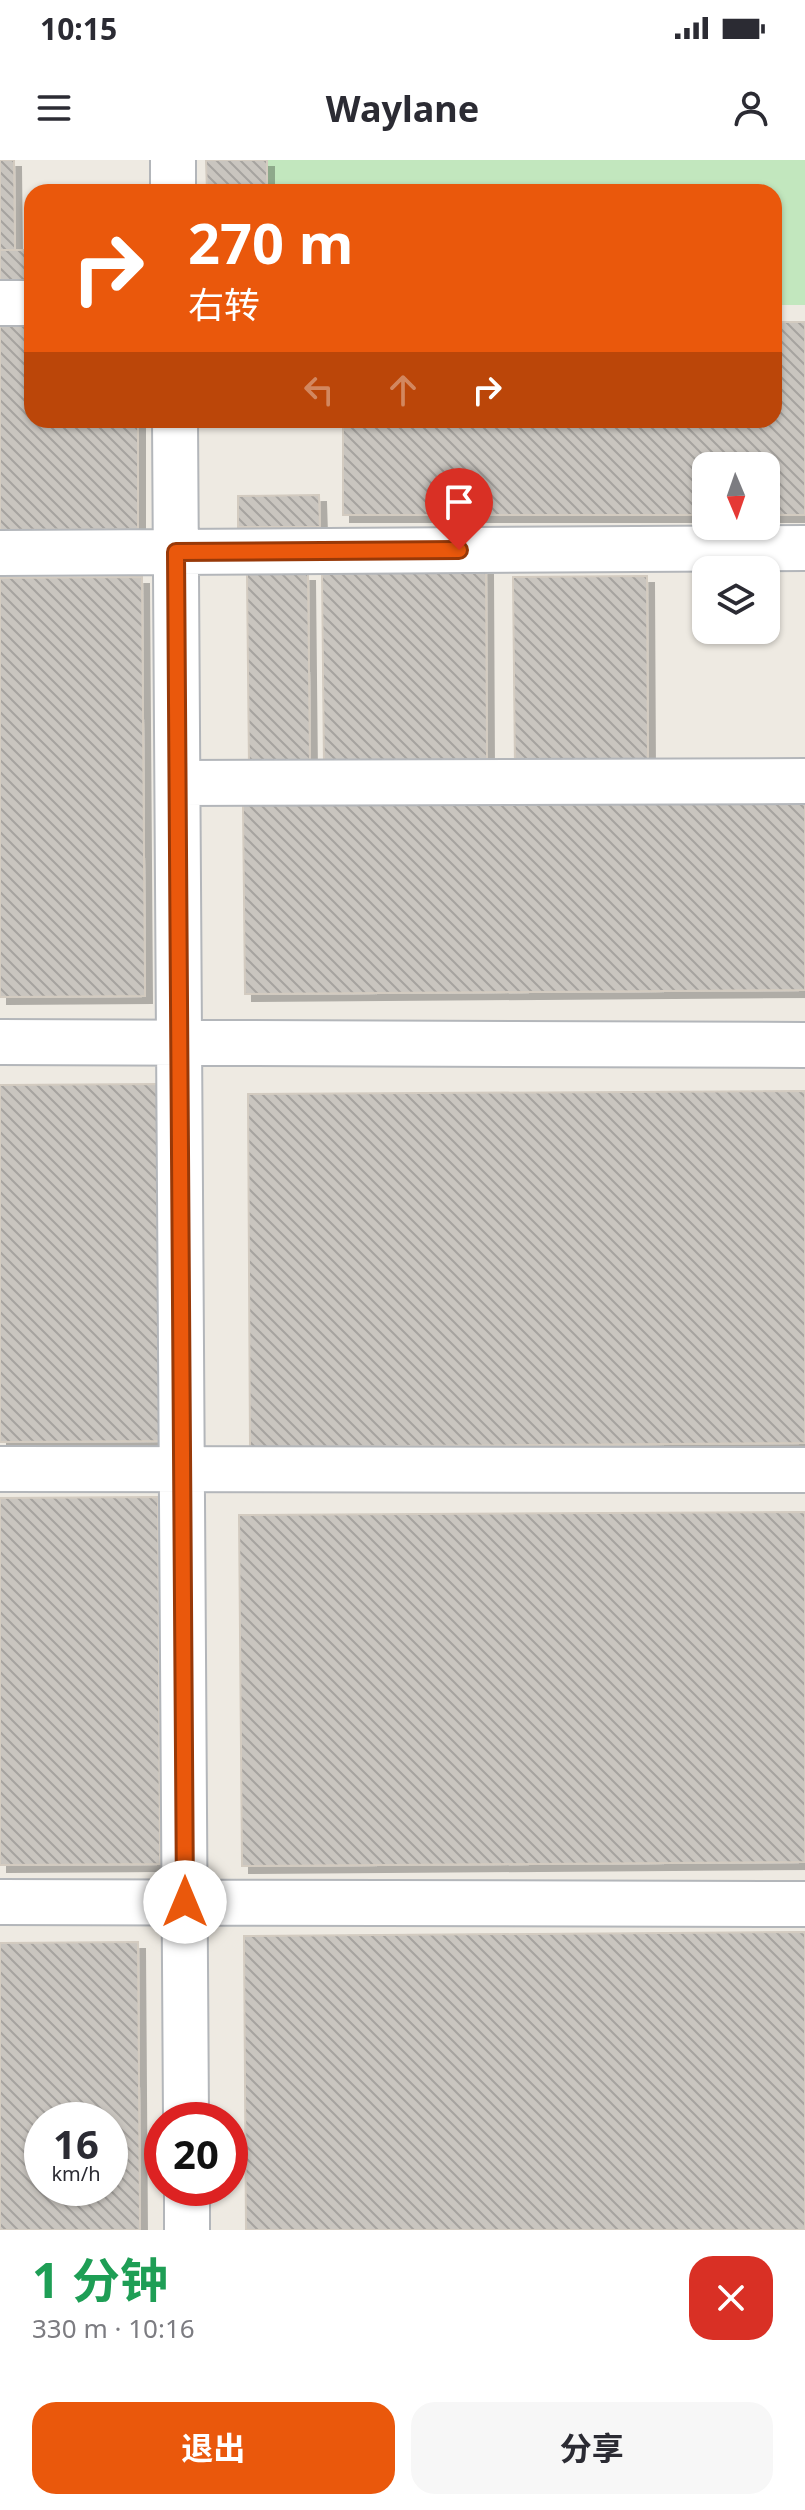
<!DOCTYPE html>
<html lang="zh">
<meta charset="utf-8">
<style>
body{margin:0;font-family:"Noto Sans","Noto Sans SC",sans-serif;background:#f7f7f7;color:#2b2b33;height:100vh;display:flex;flex-direction:column;font-size:30px;white-space:nowrap}
*{box-sizing:border-box;margin:0}
p{font-size:26px;color:#7c7c81}
.icon{flex:none;width:44px;height:44px;fill:none;stroke:currentColor;stroke-width:2;stroke-linecap:round;stroke-linejoin:round}
.map{position:relative;height:2070px;overflow:hidden}
.side{display:flex;flex-direction:column;background:#fff;flex:1}
.side>*{flex:none}
.hud{position:absolute;left:24px;top:24px;width:758px;height:244px;border-radius:24px;box-shadow:0 2px 6px #0004;background:#ea580c;color:#fff;overflow:hidden}
.needle{width:52px;rotate:178deg}
.tools{position:absolute;left:692px;top:292px;display:grid;gap:16px}
.tools a{display:grid;place-items:center;width:88px;height:88px;border-radius:16px;background:#fff;box-shadow:0 2px 6px #0004;font-size:40px}
.speed{position:absolute;left:24px;top:1942px;display:flex;gap:16px;font-size:40px;font-weight:700;text-align:center}
.speed>*{display:grid;place-content:center;width:104px;height:104px;border-radius:50%;background:#fff;box-shadow:0 2px 6px #0004;line-height:1}
.speed small{font-size:20px;font-weight:400}
.speed .limit{border:12px solid #d22;background:#fff;color:#111}
.pin{position:absolute;display:grid;place-items:center;width:68px;height:68px;color:#fff;margin:-82px -34px;border-radius:50% 50% 50% 0;rotate:-45deg;box-shadow:0 0 8px #0007}
.pin .icon{rotate:45deg}
.me{position:absolute;width:88px;margin:-44px;rotate:0deg;stroke-linejoin:round;filter:drop-shadow(0 0 6px #0008)}
.turn{display:flex;align-items:center;gap:28px;height:168px;padding:0 32px;font-size:36px}
.turn .icon{width:104px;height:104px;stroke-width:2.5}
.turn b{display:block;font-size:56px;line-height:68px}
.lanes{display:flex;align-items:center;height:76px;padding:0 32px;background:#0003;justify-content:center;gap:40px;direction:ltr}
.lanes .off{opacity:.35}
.round{display:grid;place-items:center;flex:none;width:84px;height:84px;border-radius:24px;background:#f7f7f7}
.head{display:flex;align-items:center;justify-content:space-between;height:136px;padding:0 32px}
h1{font-size:48px;font-weight:700;line-height:60px;color:#1e9e55}
.primary-button{display:flex;gap:16px;margin-top:auto;padding:16px 32px}
.primary-button a{flex:1;height:92px;border-radius:24px;background:#ea580c;color:#fff;font-size:32px;font-weight:700;line-height:92px;text-align:center}
.primary-button a+a{background:#f7f7f7;color:#2b2b33}
.status{display:flex;justify-content:space-between;align-items:center;height:56px;padding:0 40px;background:#fff;direction:ltr}
.status svg{height:22px;fill:currentColor}
header{display:flex;justify-content:space-between;align-items:center;height:104px;padding:0 32px;background:#fff;font-size:36px;font-weight:700}
.map>svg:first-child{display:block}
.green{fill:#c2e7be}
.building{fill:url(#building-back-hatch);stroke:#d3cbc0;stroke-width:2;fill-rule:evenodd;filter:url(#shadow)}
.lines{fill:none;stroke-linecap:round;stroke-linejoin:round}
.minor-casing{stroke:#b3b6ba;stroke-width:48}
.minor{stroke:#fff;stroke-width:44}
.route-casing{stroke:#983908;stroke-width:20}
.route{stroke:#ea580c;stroke-width:14}
</style>
<div class="status"><b>10:15</b><svg viewBox="0 0 49 12"><path d="M0 12V9h3v3zM5 12V6h3v6zM10 12V3h3v9zM15 12V0h3v12zM26 1h20v11H26zM47 4h2v5h-2z"/></svg></div>
<header><svg class="icon" aria-label="menu" viewBox="0 0 24 24"><path d="M4 6h16M4 12h16M4 18h16"/></svg>Waylane<svg class="icon" aria-label="person" viewBox="0 0 24 24"><circle cx="12" cy="8" r="4"/><path d="M4 21q1-7 8-7t8 7"/></svg></header>
<div class="map">
<svg width="805" height="2070" viewBox="0 0 805 2070">
<defs>
<pattern id="building-back-hatch" width="6" height="6" patternUnits="userSpaceOnUse" patternTransform="scale(2)"><rect width="6" height="6" fill="#c9c5bf"/><path d="M-1 5l2 2M0 0l6 6M5-1l2 2" fill="none" stroke="#a6a39f"/></pattern>
<filter id="shadow"><feDropShadow dx="7" dy="7" stdDeviation="0" flood-color="#0004"/></filter>
</defs>
<rect width="100%" height="100%" fill="#eeeae2"/>
<path class="green" d="M206,0H805V145H774V32H206Z"/>
<path class="building" d="M0,0H14L15,90H0Z
M206,0H267V32H207Z
M0,90H32V133L0,134Z
M32,157V260H138V369L0,370V158Z
M774,162H805V355H766V306H706V355H343V260H774Z
M319,335L320,367H238V336Z
M486,408L487,606L324,607L322,409Z
M247,414H308L310,607H249Z
M647,416L648,608L515,609L513,417Z
M142,417L145,836L0,837V418Z
M805,640V830L245,834L243,644Z
M161,924L163,1281L0,1282V925Z
M805,931V1283L250,1287L248,934Z
M158,1337L160,1704L0,1705V1338Z
M805,1352V1702L242,1706L239,1355Z
M805,1772V2070H246L244,1776Z
M138,1782L140,2070H0V1783ZM42,1960H110V2028H42Z"/>
<g class="lines">
<g class="minor-casing">
<path id="minor" d="M173,0V32
M0,143H32
M175,260L186,1960
M0,393L805,388
M178,623L805,621
M0,882L805,885
M0,1309L805,1310
M0,1742L805,1744
M187,2028V2070"/>
</g>
<use href="#minor" class="minor"/>
</g>
<g class="lines">
<g class="route-casing">
<path id="route" d="M185,1742L176,392L459,390"/>
</g>
<use href="#route" class="route"/>
</g>
</svg>
<div class="tools">
<a><svg class="needle" viewBox="-14 -14 28 28"><path d="M0-13l5 13h-10z" fill="#e53935"/><path d="M0 13l5-13h-10z" fill="#7c7c81"/></svg></a>
<a><svg class="icon" aria-label="layers" viewBox="0 0 24 24"><path d="M12 4l9 5-9 5-9-5zM3 14l9 5 9-5"/></svg></a>
</div>
<div class="speed"><div>16<small>km/h</small></div><div class="limit">20</div></div>
<div class="pin" style="left:459px;top:390px;background:#d93025"><svg class="icon" aria-label="arrive" viewBox="0 0 24 24"><path d="M6 21V4h12l-3 4 3 4H6"/></svg></div>
<svg class="me" style="left:185px;top:1742px" viewBox="-20 -20 40 40"><circle r="19" fill="#fff"/><path d="M0-13L10 11 0 6-10 11z" fill="#ea580c"/></svg>
<div class="hud">
<div class="turn"><svg class="icon" aria-label="right" viewBox="0 0 24 24"><path d="M7 20v-9h11M14 6l5 5-5 5"/></svg><div><b>270 m</b>右转</div></div>
<div class="lanes"><svg class="icon off" aria-label="left" viewBox="0 0 24 24"><path d="M17 20v-9H6M10 6l-5 5 5 5"/></svg><svg class="icon off" aria-label="ahead" viewBox="0 0 24 24"><path d="M12 20V5M6 11l6-6 6 6"/></svg><svg class="icon" aria-label="right" viewBox="0 0 24 24"><path d="M7 20v-9h11M14 6l5 5-5 5"/></svg></div>
</div>
</div>
<section class="side">
<div class="head"><div><h1>1 分钟</h1><p>330 m · 10:16</p></div><a class="round" style="background:#d93025;color:#fff"><svg class="icon" aria-label="close" viewBox="0 0 24 24"><path d="M6 6l12 12M18 6L6 18"/></svg></a></div>
<div class="primary-button"><a>退出</a><a>分享</a></div>
</section>
